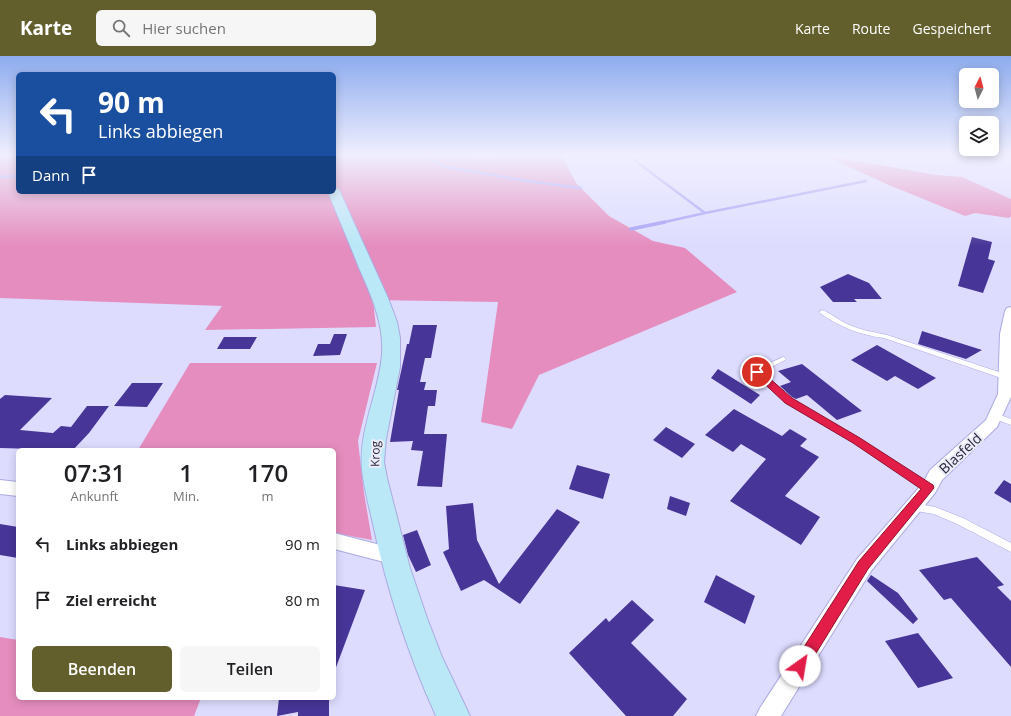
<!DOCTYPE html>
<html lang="de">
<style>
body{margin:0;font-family:"Open Sans",sans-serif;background:#f6f6f6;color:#202124;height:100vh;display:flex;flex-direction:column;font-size:15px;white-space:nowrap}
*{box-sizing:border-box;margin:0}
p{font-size:13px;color:#757577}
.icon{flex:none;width:22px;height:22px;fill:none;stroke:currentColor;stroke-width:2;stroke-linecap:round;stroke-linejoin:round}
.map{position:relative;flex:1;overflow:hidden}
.drawer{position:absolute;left:16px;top:392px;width:320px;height:252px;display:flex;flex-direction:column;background:#fff;border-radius:6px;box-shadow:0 2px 10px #0003}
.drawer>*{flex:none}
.banner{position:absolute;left:16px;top:16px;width:320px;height:122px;border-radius:6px;box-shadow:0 2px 10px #0003;background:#1a4fa0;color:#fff;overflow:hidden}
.needle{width:26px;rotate:6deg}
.buttons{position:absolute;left:959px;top:12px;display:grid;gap:8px}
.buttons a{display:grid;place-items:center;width:40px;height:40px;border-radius:6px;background:#fff;box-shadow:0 2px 10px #0003;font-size:20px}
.pin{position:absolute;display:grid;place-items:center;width:34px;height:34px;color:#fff;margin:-17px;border:2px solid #fff;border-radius:50%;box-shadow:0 1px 4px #0007}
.me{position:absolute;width:44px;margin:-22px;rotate:32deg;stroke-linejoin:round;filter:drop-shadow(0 0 3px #0008)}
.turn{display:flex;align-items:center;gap:14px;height:84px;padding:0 16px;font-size:18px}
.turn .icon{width:52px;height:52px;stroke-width:2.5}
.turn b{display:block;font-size:28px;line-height:34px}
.then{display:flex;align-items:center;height:38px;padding:0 16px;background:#0003;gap:8px;font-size:15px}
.eta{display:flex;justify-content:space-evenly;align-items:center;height:68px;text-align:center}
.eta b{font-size:24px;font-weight:600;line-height:28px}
.cta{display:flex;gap:8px;margin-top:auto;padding:8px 16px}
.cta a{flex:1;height:46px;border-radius:6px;background:#625f2c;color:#fff;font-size:16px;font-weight:600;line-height:46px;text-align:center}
.cta a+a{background:#f6f6f6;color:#202124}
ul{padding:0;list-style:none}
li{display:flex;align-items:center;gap:12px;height:56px;padding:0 16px}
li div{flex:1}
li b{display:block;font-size:15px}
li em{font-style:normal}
header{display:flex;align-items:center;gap:24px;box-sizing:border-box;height:56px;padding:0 20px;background:#625f2c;color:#fff}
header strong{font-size:19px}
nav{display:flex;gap:22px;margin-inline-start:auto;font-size:14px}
.search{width:280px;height:36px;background:#f6f6f6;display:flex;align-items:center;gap:10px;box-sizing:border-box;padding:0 14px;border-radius:6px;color:#757577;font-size:15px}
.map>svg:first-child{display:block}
.green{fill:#e58dbe}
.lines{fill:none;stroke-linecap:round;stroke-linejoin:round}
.stream-far1{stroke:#a59ff6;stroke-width:2.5}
.stream{stroke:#a59ff6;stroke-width:3.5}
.building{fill:#483598}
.lane-casing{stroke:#acaae1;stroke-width:1}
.street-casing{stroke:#acaae1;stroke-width:2}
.secondary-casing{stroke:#acaae1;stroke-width:2}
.lane{fill:#fff;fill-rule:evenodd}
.street{fill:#fff;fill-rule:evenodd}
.secondary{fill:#bae8f6;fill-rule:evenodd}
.route{fill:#e11d48;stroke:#92132f}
.labels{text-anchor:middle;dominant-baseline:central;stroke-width:4;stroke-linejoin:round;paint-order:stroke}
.street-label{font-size:12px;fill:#26243a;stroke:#ececf8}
.near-street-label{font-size:14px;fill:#26243a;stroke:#ececf8}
</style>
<header>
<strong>Karte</strong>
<div class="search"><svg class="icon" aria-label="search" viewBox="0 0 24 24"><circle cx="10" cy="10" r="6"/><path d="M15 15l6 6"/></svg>Hier suchen</div>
<nav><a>Karte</a><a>Route</a><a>Gespeichert</a></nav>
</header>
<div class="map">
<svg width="1011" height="660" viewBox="0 0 1011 660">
<rect width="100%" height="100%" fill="#dddcff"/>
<path class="green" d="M0,98H18V136H334V98H449L451,100L487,101L561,98L576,127L609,160L653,185L685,192L737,236L539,319L512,373L481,366L498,246L373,244L376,271L205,274L222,250L0,242Z
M823,99L936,119L962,121L1011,143V160L1009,162L975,157L965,160L889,129Z
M190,307H377L358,385L364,437L372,484L334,477V394H138Z
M0,581L18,584V642H201L194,660H0Z"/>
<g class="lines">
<path class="stream-far1" d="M421,98L445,111L527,125L581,132
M626,98L705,157L866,125
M0,121L18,120
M660,167L705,157"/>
<path class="stream" d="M631,173L665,166"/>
</g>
<path class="building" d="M972,181L992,186L988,203L995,205L983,237L958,230Z
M848,218L869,227L882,243H854L857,246H833L820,231Z
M413,269H437L431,302H425L420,326H426L424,334H437L435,350H428L424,378H447L442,431L417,430L423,395L411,394L413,385L390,386L399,334H397L407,288H409Z
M922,275L982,294L966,303L918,288Z
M334,278H347L340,299L313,300L318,288H330Z
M224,281H257L250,293H217Z
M877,289L918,312L936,322L918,333L895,320L887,325L851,304Z
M802,308L862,355L837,364L807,339L796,343L792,341L780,330L791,326L778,315Z
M718,313L760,339L751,348L711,322Z
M132,327H163L147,351L114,350Z
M5,339L52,342L20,374L53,377L61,370L71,371L87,350H109L89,377L73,394L0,392V343Z
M734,353L782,380L790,373L807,383L800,390L819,401L785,440L820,461L801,489L730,445L766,403L741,388L733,396L705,379Z
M666,371L695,388L682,402L653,384Z
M577,409L610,418L603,443L569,433Z
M1004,424L1011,428V447L994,437Z
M670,440L690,447L686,460L667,453Z
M473,447L477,484L499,528L557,453L580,466L520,548L484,524L461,535L443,496L449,493L446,450Z
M0,468L18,471V502L0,499Z
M417,474L431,509L416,516L408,499L403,479Z
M977,501L1004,529L997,531L1011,545V611L951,542L944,544L919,514Z
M716,519L755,540L745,568L704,546Z
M871,519L898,537L918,563L913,568L867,525Z
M334,529L365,534L335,614L334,613Z
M632,544L654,564L631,587L687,643L673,660H626L569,597L606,562L609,566Z
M918,577L953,622L918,632L885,585Z
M279,642H329V660H298V656L277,660Z"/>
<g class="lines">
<g class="lane-casing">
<path id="lane" d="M822,254C831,257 838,264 847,268C860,274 873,276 887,279L1008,319L1009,321L1006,323H1004L884,282C860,279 840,271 820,257L819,256Z
M783,301L785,302L786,303L785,304L762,316L791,342L860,383L932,430L933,432L932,434L929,435L926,434L854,387L785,346L754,316L755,314Z
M995,357L1011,363V369L992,362L991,360L992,358Z
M913,447L935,451L963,462L1011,487V496L957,468L934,458L910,454L909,451L910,448Z"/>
</g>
<g class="street-casing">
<path id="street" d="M1011,251V341L997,371L942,424L935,437L871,515L781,660H756L760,652L857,503L923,427L930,414L986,364L998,338L1000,278L1005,255L1007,252Z
M0,424L18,426V440L0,438Z
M334,477L392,492L399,494L401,500L399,506L392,508L334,493Z"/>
</g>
<g class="secondary-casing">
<path id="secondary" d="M334,132L338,133L340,136L388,242L397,266L400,282V311L386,383L384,406L387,422L410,512L427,562L442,601L470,660H436C408,598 387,534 373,468C369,450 364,432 362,414C358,375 379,337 382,298C384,267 371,239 359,212C349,186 338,161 328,136H334Z"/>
</g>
<use href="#lane" class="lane"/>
<use href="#street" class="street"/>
<use href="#secondary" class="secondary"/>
</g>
<linearGradient id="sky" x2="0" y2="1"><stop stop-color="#8dacee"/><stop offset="0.52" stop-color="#f0efff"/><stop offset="1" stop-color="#f0efff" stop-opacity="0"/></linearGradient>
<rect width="1011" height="190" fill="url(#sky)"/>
<path class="route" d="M757,313L760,314L792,342L860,382L933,429L934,432L868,513L805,615L800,617L795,615L793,610L795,605L859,505L921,433L853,387L785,347L754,318L753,316Z"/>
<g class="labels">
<g class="street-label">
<text transform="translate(375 398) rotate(-89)">Krog</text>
</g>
<g class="near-street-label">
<text transform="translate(960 397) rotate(-43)">Blasfeld</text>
</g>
</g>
</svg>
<div class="buttons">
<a><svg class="needle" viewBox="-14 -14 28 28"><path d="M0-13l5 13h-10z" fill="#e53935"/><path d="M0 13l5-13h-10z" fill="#757577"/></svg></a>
<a><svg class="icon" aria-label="layers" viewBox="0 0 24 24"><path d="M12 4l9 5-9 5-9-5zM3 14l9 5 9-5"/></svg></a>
</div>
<div class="pin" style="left:757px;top:316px;background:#d93025"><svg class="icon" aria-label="arrive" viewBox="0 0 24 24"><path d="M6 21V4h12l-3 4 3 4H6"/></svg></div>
<svg class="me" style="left:800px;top:610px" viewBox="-20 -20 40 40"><circle r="19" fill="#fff"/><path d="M0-13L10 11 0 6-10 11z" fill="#e11d48"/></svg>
<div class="banner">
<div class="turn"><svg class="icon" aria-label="left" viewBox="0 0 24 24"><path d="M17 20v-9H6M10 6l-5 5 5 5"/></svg><div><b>90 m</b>Links abbiegen</div></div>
<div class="then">Dann<svg class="icon" aria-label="arrive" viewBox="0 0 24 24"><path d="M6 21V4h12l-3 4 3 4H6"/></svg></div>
</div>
<section class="drawer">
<div class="eta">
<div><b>07:31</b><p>Ankunft</p></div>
<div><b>1</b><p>Min.</p></div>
<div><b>170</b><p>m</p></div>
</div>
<ul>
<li><svg class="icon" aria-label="left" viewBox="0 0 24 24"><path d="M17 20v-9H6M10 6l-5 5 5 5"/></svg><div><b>Links abbiegen</b></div><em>90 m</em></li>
<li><svg class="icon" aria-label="arrive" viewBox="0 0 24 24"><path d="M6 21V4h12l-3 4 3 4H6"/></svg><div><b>Ziel erreicht</b></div><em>80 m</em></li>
</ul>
<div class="cta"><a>Beenden</a><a>Teilen</a></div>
</section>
</div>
